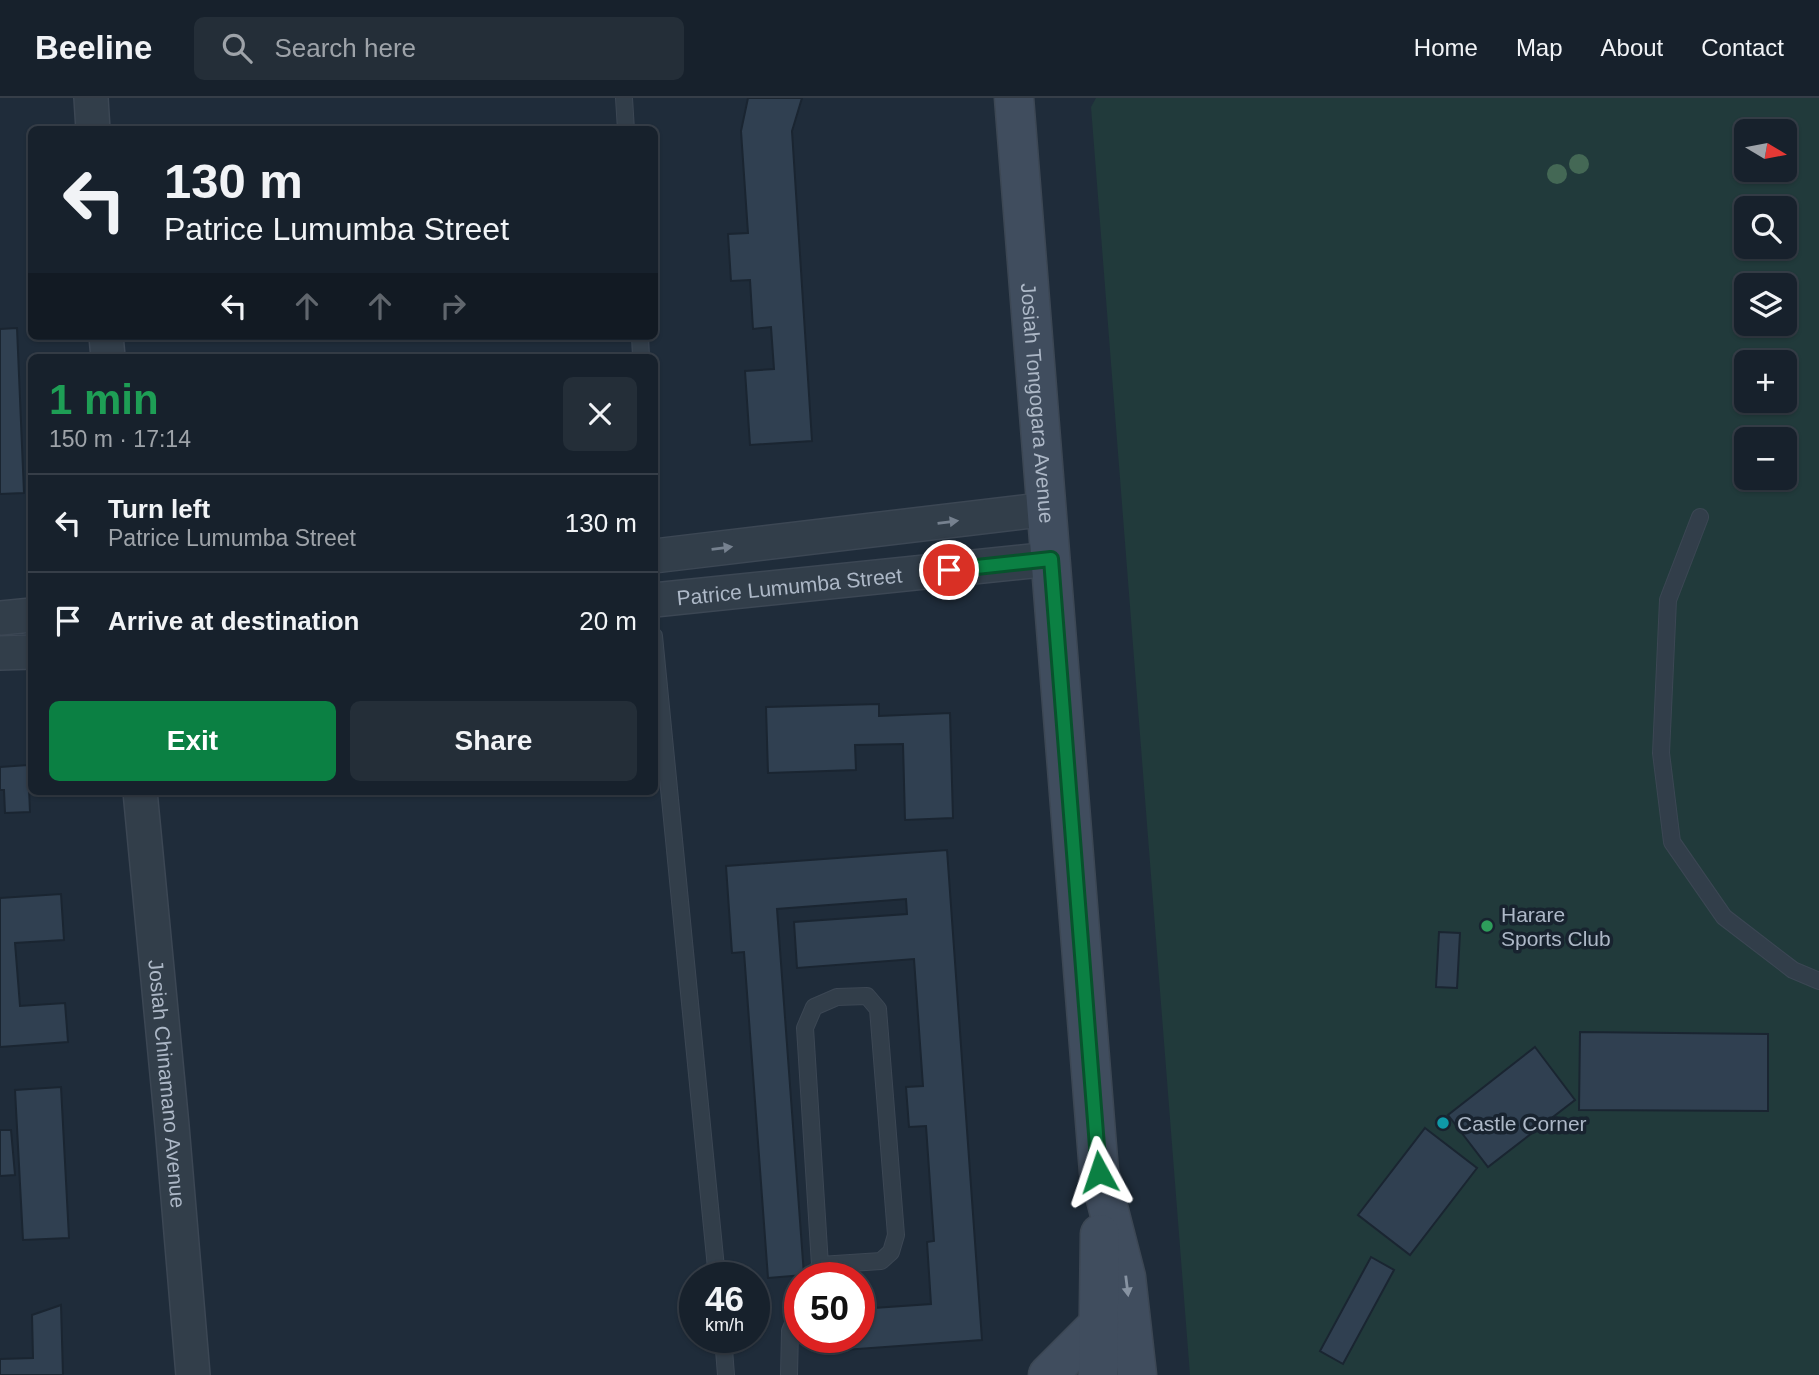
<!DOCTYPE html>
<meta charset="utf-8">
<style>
body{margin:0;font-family:Arial,sans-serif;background:#242e38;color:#f1f3f6;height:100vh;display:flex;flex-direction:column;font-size:26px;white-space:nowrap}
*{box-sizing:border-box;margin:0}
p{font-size:23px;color:#9ea3a9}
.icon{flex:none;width:38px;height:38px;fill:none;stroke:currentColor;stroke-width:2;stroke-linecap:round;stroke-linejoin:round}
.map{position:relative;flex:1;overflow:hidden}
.sheet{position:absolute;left:28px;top:256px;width:630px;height:441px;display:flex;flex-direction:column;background:#17212c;border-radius:10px;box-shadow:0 2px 5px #0004,0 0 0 2px #363e48}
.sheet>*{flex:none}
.banner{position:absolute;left:28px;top:28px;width:630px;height:214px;border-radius:10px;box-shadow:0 2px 5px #0004,0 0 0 2px #363e48;background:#17212c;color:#f1f3f6;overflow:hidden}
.needle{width:46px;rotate:100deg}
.fabs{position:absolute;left:1734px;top:21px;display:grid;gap:14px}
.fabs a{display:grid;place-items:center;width:63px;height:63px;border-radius:10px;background:#17212c;box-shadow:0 2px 5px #0004,0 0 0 2px #363e48;font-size:35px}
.speed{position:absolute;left:679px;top:1164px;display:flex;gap:14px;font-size:35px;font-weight:700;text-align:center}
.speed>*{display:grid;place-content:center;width:91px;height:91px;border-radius:50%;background:#17212c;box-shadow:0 2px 5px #0004,0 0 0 2px #363e48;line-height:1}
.speed small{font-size:18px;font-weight:400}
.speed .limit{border:10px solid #d22;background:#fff;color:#111}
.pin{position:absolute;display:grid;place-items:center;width:60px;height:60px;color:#fff;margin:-30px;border:4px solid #fff;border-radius:50%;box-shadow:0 2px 7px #0007}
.me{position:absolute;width:77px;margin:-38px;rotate:355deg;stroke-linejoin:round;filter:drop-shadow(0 0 5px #0008)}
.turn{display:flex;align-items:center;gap:24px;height:147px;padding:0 21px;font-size:32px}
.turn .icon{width:91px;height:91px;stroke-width:2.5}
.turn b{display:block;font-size:49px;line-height:60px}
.lanes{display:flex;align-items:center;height:66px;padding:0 21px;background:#0003;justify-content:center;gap:35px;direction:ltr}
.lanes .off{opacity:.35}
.round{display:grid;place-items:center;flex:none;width:74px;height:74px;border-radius:10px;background:#242e38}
.head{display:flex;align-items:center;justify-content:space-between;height:119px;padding:0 21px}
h1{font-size:42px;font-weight:700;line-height:52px;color:#1e9e55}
.button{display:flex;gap:14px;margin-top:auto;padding:14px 21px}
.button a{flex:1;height:80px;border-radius:10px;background:#0b8043;color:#fff;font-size:28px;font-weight:700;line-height:80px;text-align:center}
.button a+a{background:#242e38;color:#f1f3f6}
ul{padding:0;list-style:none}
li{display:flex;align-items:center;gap:21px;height:98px;padding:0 21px;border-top:2px solid #363e48}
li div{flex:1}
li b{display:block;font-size:26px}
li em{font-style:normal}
header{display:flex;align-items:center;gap:42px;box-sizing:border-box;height:98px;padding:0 35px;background:#17212c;border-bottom:2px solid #363e48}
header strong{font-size:33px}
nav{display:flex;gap:38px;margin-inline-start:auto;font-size:24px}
.search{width:490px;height:63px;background:#242e38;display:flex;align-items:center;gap:18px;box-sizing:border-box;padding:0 24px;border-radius:10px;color:#9ea3a9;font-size:26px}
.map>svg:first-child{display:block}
.green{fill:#213a3b;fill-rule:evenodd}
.building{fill:#304051;stroke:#1a2531;stroke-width:2}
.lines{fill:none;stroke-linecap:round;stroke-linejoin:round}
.service-casing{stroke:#3c4754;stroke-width:18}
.minor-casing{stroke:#3c4754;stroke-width:36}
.secondary-casing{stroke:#3c4754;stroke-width:41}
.service{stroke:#323e4a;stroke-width:16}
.minor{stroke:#323e4a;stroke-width:33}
.secondary{stroke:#404d5e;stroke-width:38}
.tree{fill:#446855}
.oneway{fill:#76818f}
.oneway2{fill:#8793a2}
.route-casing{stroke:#07532c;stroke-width:18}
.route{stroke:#0b8043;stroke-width:12}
.leisure-dot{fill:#2e9e5b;stroke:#18232f;stroke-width:2.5}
.culture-dot{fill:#0f9aa8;stroke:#18232f;stroke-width:2.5}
.labels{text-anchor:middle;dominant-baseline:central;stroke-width:7;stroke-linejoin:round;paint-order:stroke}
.street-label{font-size:21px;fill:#adb8c7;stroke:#18232f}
.poi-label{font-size:21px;fill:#adb8c7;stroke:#18232f;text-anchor:start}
</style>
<header>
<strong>Beeline</strong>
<div class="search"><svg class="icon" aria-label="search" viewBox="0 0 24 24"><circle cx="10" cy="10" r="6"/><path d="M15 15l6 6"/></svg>Search here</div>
<nav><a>Home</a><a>Map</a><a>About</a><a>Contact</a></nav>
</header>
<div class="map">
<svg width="1819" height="1277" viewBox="0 0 1819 1277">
<rect width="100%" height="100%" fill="#1f2c3a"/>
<path class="green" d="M1096,0H1819V1277H1190L1091,9ZM1746,33H1785V72H1746ZM1746,110H1785V149H1746ZM1746,187H1785V226H1746ZM1746,264H1785V303H1746ZM1746,341H1785V380H1746Z"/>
<path class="building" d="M748,0H802L792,33L812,343L750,347L745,273L774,271L771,229L753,231L750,182L731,183L728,136L748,135L741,33Z
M17,230L24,395L0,396V231Z
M879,606V618L950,615L953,720L905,722L903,646L855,647L856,672L768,675L766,609Z
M28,667L30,714L5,715L4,692H0V669Z
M947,752L982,1242L816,1254L815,1239H859V1211L931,1206L927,1144L934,1143L926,1028L909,1029L906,989L923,988L914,861L797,870L794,824L907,816L906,801L777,811L804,1177L768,1180L744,854L732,855L726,768Z
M61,796L64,842L15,845L20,908L65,905L68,944L0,949V800Z
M1439,834L1460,835L1457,890L1436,889Z
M1580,934L1768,936V1013L1579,1012Z
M1535,949L1575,1002L1488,1069L1448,1017Z
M61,989L69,1140L23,1142L15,992Z
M1425,1030L1477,1070L1410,1157L1358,1117Z
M0,1032H11L15,1077L0,1078Z
M1371,1159L1394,1172L1343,1266L1320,1253Z
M61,1207L63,1277H0V1261L33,1260L32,1217Z"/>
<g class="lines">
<g class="service-casing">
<path id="service" d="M624,0L626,32
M640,238L641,259
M1700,419L1668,502L1661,655L1672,744L1724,819L1793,872L1819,883
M654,538L717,1180
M814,1180L820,1167L805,930L814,909L837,899L867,898L878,911L896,1137L891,1154L881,1163L820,1167
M723,1239L726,1277
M789,1277L790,1233L800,1209"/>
</g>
<g class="minor-casing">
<g id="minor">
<path d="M91,0L93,32"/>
<path d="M106,238L108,259"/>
<path d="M654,458L1048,411"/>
<path id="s1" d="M654,502L1051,461"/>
<path d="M0,520L32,517"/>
<path d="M0,555L32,554"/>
<path id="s2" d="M140,693L172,1028L193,1277"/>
</g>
</g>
<g class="secondary-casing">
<g id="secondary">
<path id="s3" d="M1014,0L1099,1074L1126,1179L1137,1277"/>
<path d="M1048,1277L1100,1225"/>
<path d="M1098,1277L1100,1136"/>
</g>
</g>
<use href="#service" class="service"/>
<use href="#minor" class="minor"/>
<use href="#secondary" class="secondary"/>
</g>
<g class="tree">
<circle cx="1579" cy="66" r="10"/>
<circle cx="1557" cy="76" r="10"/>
</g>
<defs><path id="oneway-solid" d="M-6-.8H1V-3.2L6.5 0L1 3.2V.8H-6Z" transform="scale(1.75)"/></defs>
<g class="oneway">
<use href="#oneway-solid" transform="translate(948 424) rotate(-7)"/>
<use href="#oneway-solid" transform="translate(722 450) rotate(-7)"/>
</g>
<use class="oneway2" href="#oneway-solid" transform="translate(1127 1188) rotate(83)"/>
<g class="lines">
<g class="route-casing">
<path id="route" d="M949,472L1051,461L1099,1074"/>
</g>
<use href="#route" class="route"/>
</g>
<circle class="leisure-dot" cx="1487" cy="828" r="7"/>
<circle class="culture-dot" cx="1443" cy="1025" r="7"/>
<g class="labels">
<g class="street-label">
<text stroke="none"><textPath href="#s3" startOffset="306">Josiah Tongogara Avenue</textPath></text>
<text stroke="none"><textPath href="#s1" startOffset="136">Patrice Lumumba Street</textPath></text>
<text stroke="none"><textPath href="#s2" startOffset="294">Josiah Chinamano Avenue</textPath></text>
</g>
<g class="poi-label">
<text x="1501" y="816">Harare<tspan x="1501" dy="24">Sports Club</tspan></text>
<text x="1457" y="1025">Castle Corner</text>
</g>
</g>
</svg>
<div class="fabs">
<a><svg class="needle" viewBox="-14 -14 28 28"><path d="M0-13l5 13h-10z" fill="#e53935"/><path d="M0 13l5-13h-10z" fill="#9ea3a9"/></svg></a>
<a><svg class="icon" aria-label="search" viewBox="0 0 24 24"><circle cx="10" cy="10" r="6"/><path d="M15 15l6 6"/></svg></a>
<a><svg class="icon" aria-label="layers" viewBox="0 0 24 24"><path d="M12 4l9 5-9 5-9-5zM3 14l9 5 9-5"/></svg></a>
<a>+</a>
<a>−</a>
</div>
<div class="speed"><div>46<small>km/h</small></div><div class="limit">50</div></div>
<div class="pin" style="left:949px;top:472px;background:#d93025"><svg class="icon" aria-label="arrive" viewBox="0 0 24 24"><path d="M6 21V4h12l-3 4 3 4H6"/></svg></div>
<svg class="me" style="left:1099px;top:1074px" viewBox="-20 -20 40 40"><path d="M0-17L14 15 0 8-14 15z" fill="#0b8043" stroke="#fff" stroke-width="4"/></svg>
<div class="banner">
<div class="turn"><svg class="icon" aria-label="left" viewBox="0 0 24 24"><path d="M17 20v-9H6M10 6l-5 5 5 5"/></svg><div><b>130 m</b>Patrice Lumumba Street</div></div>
<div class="lanes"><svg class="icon" aria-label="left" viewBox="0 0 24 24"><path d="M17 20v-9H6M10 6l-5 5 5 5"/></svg><svg class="icon off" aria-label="ahead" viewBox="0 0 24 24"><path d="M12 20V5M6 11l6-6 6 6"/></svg><svg class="icon off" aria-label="ahead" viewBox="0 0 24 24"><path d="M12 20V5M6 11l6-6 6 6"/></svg><svg class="icon off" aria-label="right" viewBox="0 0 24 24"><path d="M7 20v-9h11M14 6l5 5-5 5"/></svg></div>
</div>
<section class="sheet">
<div class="head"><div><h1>1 min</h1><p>150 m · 17:14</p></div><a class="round"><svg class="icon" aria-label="close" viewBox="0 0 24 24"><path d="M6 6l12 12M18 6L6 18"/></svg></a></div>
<ul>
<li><svg class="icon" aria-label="left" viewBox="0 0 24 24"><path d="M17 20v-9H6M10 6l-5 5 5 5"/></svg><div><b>Turn left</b><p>Patrice Lumumba Street</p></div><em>130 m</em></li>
<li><svg class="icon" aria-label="arrive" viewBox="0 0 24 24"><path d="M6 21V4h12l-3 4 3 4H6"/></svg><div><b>Arrive at destination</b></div><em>20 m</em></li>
</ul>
<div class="button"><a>Exit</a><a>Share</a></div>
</section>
</div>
